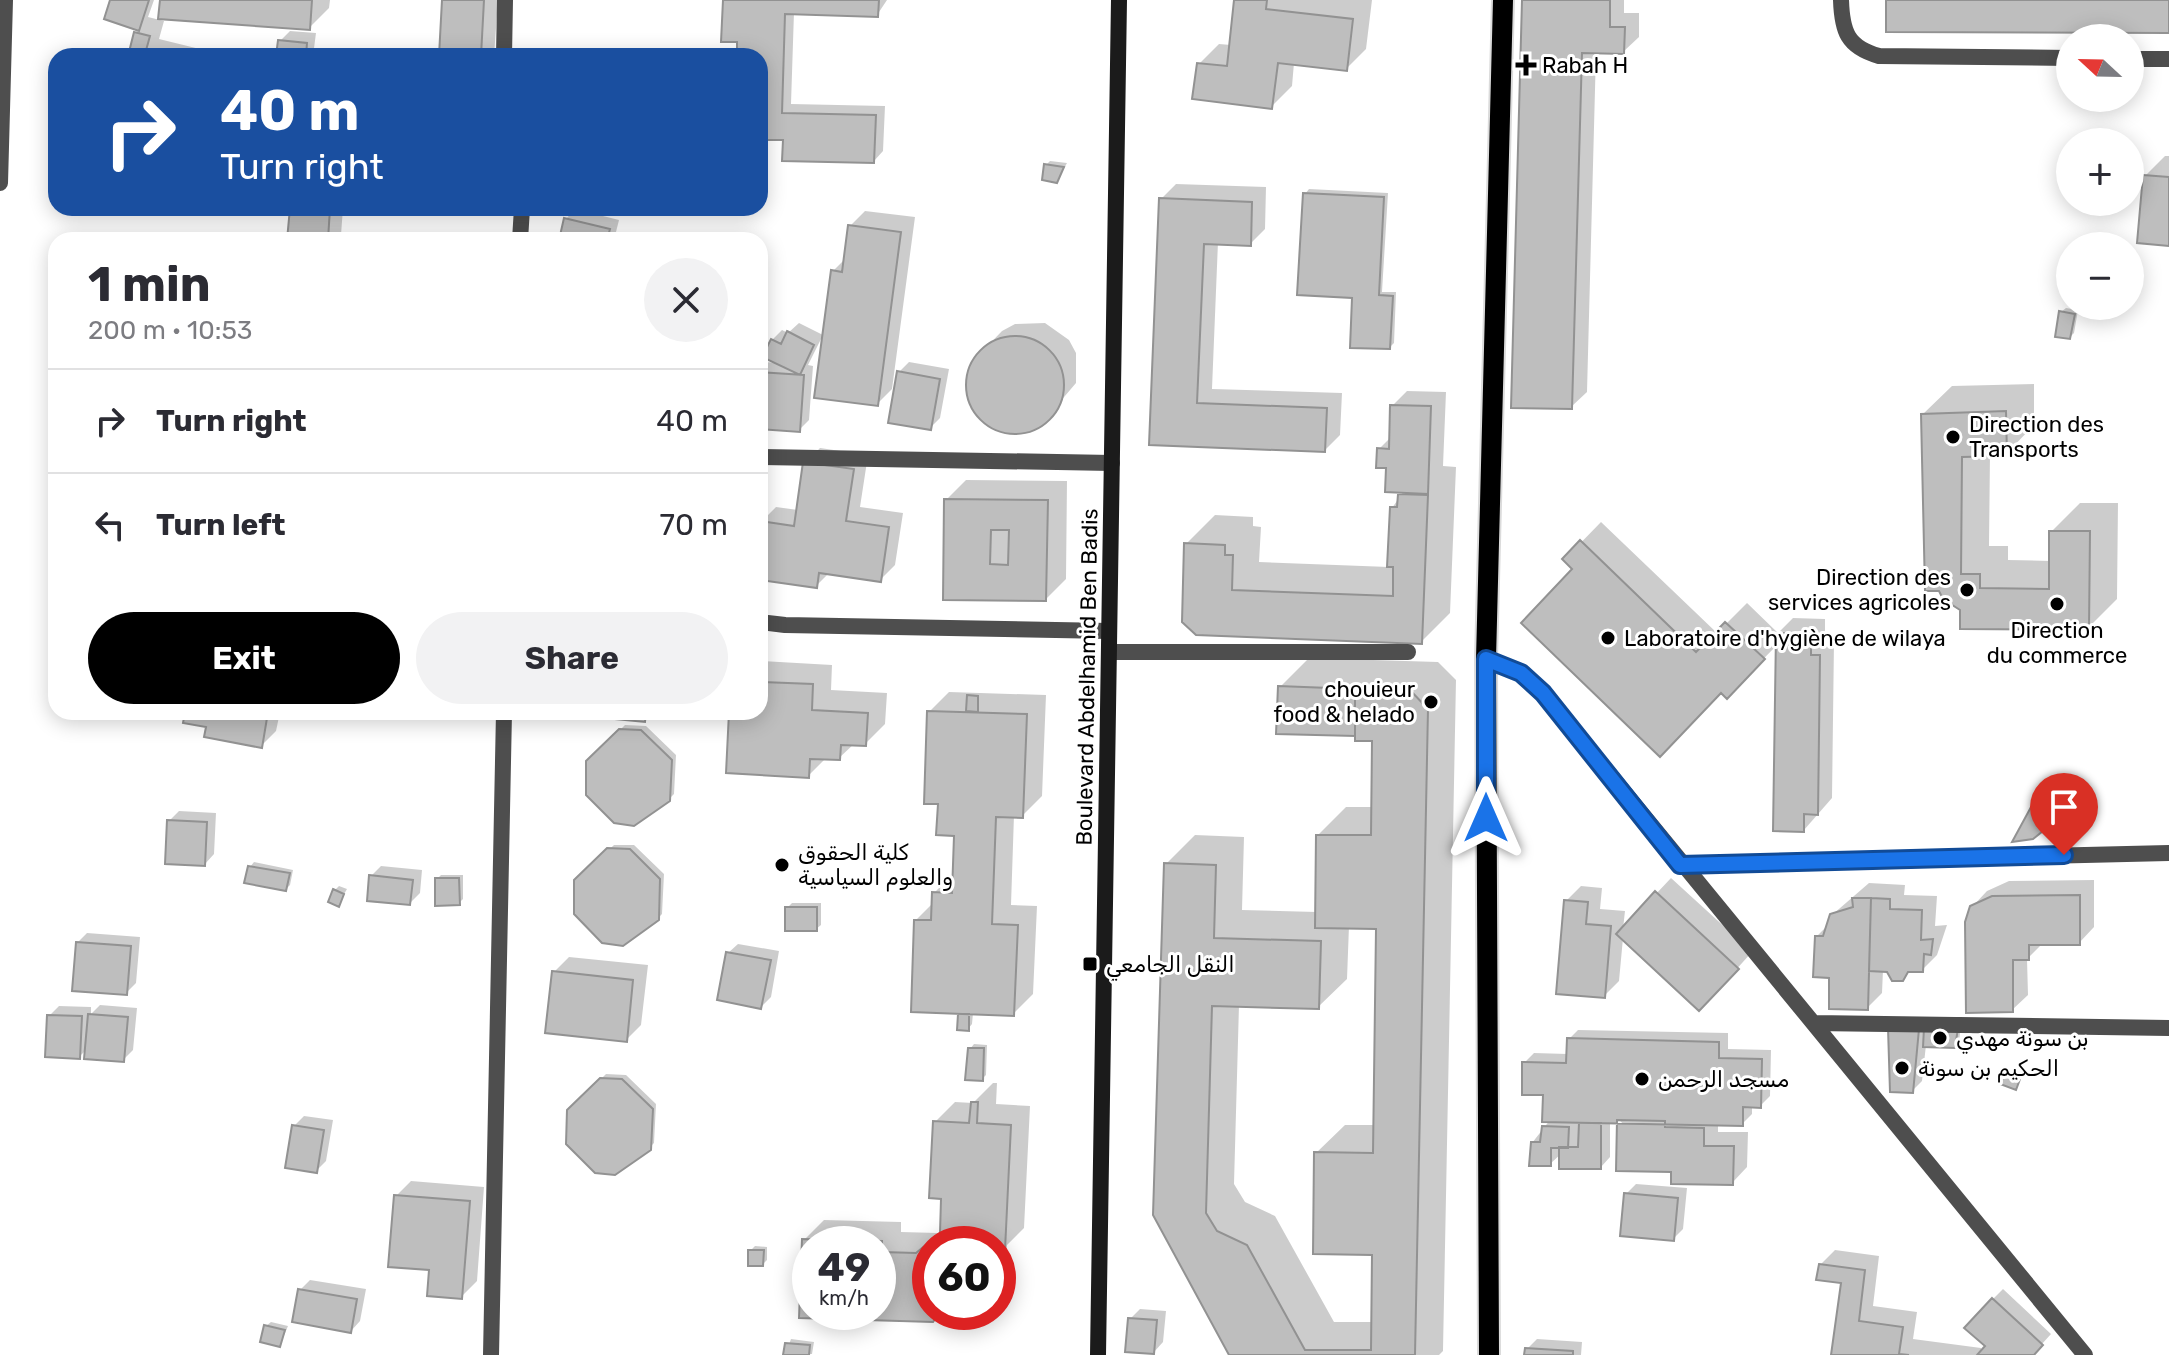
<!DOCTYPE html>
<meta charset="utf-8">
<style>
body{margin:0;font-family:Rubik,"Noto Sans Arabic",sans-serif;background:#f2f2f3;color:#2b2b33;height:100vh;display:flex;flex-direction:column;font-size:30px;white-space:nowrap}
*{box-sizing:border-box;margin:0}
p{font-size:26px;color:#7c7c81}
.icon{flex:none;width:44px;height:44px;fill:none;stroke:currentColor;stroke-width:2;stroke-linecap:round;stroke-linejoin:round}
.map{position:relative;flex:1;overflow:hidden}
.panel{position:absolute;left:48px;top:232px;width:720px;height:488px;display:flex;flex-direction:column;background:#fff;border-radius:24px;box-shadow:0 4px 20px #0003}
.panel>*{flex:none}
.guide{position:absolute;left:48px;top:48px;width:720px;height:168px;border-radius:24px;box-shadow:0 4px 20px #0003;background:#1a4fa0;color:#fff;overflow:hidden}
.needle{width:52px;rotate:292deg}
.fabs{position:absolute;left:2056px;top:24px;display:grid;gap:16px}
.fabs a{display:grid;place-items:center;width:88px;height:88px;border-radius:50%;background:#fff;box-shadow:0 4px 20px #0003;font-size:40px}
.speed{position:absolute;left:792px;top:1226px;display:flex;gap:16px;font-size:40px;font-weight:700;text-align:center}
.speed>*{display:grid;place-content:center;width:104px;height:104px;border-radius:50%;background:#fff;box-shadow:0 4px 20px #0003;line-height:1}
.speed small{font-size:20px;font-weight:400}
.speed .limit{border:12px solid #d22;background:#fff;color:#111}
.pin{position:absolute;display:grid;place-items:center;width:68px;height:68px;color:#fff;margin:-82px -34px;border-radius:50% 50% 50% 0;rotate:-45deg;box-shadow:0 0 8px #0007}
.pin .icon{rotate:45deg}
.me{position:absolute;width:88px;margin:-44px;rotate:0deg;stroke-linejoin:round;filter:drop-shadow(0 0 6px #0008)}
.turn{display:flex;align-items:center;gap:28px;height:168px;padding:0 40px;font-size:36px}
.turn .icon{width:104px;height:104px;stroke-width:2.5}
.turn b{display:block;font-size:56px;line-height:68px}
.round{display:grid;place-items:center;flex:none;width:84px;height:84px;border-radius:42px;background:#f2f2f3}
.overview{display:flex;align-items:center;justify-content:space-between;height:136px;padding:0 40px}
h1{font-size:48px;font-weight:700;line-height:60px}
.cta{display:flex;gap:16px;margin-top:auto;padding:16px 40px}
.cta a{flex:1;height:92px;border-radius:48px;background:#000;color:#fff;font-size:32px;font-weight:700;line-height:92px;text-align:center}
.cta a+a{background:#f2f2f3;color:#2b2b33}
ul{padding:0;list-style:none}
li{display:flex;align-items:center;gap:24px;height:104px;padding:0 40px;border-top:2px solid #e1e1e2}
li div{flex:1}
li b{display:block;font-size:30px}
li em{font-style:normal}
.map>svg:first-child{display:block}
.shadow{fill:#0003;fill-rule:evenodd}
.building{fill:#bebebe;stroke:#929292;stroke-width:2;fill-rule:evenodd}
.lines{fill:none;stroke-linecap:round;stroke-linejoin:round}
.primary-casing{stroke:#dbdbdb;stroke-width:24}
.minor{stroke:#4e4e4e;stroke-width:16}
.tertiary{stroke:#4e4e4e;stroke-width:16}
.secondary{stroke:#1b1b1b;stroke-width:16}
.primary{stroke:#000;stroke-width:20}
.route-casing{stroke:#114b97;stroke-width:20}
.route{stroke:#1a73e8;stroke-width:14}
.poi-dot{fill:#000;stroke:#fff;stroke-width:3}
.labels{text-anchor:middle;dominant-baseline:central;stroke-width:6;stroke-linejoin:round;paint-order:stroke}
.poi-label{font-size:22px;fill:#000;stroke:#fff;text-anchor:start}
.street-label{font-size:22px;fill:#000;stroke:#fff}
</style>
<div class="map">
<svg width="2169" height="1355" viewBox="0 0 2169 1355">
<rect width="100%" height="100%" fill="#fff"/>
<path class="shadow" d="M112,0H154L148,17L164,21L159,39L212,52L211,56H130L140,29L106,18Z
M162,0H330L329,8L309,28Z
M444,0H498L494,56H441Z
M725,0H887L877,15L794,12L791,104L885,106L883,151L874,161L785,139L760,138V56H739V40Z
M1236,0H1372L1366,49L1346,69L1294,63L1292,86L1272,106L1199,64L1219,44L1231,45Z
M1524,0H1624V13H1639V37L1623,52H1596L1587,392L1571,407Z
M290,31L316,33L313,56H278L280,41Z
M2165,156H2169V244L2145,176Z
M1050,161L1067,163L1057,181L1046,165Z
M1176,184L1266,187L1265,229L1250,244L1218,242L1212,389L1342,393L1340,435L1325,450L1151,443L1161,199Z
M1309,189L1388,193L1382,292H1396L1394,343L1390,347L1355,296L1305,194Z
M292,208H343L341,235L363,236V240H289Z
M575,209L619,220L614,240H561L566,219Z
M865,211L915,217L892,389L877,404L833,271L846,258L850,226Z
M2066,308L2078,310L2074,333L2070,337L2061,312Z
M799,323L823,335L808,365L813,366L809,420L799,430L760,427V366L764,362L780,363L772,340L782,330L788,333Z
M1045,323L1069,340L1076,353V383L1042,423L1027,430L1011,432L982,419L967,390L975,359L1002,331L1015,324Z
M909,362L949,369L940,418L930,428L899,372Z
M2034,384V425L2006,454H1990L1989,546H2008V560L2051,561V532L2080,503H2118L2117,599L2088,628L1962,608L1923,414L1952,386Z
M1407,391L1446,392L1443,466L1456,467L1450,613L1422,641L1197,633L1186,544L1215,515L1253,517V526L1261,527L1259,562L1389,567L1392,508L1404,491L1379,449L1391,437L1392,406Z
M820,448L868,455L860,507L903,513L895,565L880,580L829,573L816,586L760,578L761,522L776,507L798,510L805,463Z
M966,480L1067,481L1066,579L1046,599L945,598L946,500Z
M1601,522L1717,633L1747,603L1778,633L1793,618L1825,619V641H1834L1832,798L1804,830L1778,644L1727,696L1565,559Z
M1309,658L1438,662L1456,680L1443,1351L1439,1355H1232L1155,1215L1166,864L1195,835L1244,837L1242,910L1317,912L1318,835L1346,807H1373L1374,739L1357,734L1280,687ZM1349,926L1378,927L1375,1125H1345L1316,1153L1374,1253L1373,1322H1334L1275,1216L1245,1202L1234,1184L1239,1005L1318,1007L1347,979Z
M760,661L832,665L831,690L887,693L885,724L865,744L855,743L839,758H826L808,776L731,712H760Z
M949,692L1046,695L1042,796L1022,816L1014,815L1011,905L1037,906L1033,994L1013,1014L973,1013L972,1024L968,1029L916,920L933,903L934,893L954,873L957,834L940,802L929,712Z
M187,712H280L276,731L261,746L208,726Z
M625,725L646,726L676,755L674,794L669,799L588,762Z
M2037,803L2057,804L2056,817L2051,822L2033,808Z
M179,811L216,813L214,854L205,864L169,821Z
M614,845H634L664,874L662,914L657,919L576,881Z
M254,862L293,870L290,885L286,889L250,867Z
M381,866L422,870L420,893L410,903L371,876Z
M441,875H463V899L459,903L437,879Z
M1671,878L1752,952L1714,994L1623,938L1619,981L1604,996L1566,901L1581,886L1602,888L1600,909L1625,911L1623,929Z
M2094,880V927L2079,943H2043L2027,959L2028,995L2012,1010L1972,907L1987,891L2009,881Z
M1869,883L1905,885L1904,895L1937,896L1935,926L1947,925L1937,955L1922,970H1911L1902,979L1883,970L1882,993L1867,1008L1832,976L1817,936L1829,924L1832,915Z
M339,886L347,889L338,905L335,890Z
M792,903H821V925L816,929L787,908Z
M87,933L140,937L136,983L126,993L77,943Z
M738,944L779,951L771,997L761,1007L728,953Z
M569,957L648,965L641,1025L626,1040L554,972Z
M100,1005L137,1008L133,1050L123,1060L87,1049L79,1057L49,1016L59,1006L91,1007V1014Z
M1961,1025L1959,1042L1955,1046L1926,1045L1922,1081L1912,1091L1890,1029Z
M1578,1030L1728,1033V1049L1771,1050L1770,1096L1760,1106H1752V1114L1742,1124H1718V1132H1748L1747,1167L1732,1183L1673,1170L1619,1120L1610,1121V1157L1601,1167L1562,1153L1550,1164L1532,1143L1550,1120L1545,1093L1524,1063L1534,1053L1568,1054L1569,1039Z
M974,1044L987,1045L986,1075L982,1079L970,1049Z
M2011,1070L2023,1074L2015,1088L2006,1074Z
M606,1074L626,1075L656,1104L654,1143L649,1148L569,1111Z
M993,1083H997L996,1104L1030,1106L1024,1228L1007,1245L1006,1254L998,1263V1244H930V1312H941L933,1320L802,1316L804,1240L824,1220L901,1222V1232L938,1233L942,1230L944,1197L935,1122L955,1102L973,1103ZM810,1244H878V1312H810Z
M304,1116L333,1120L326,1161L316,1171L294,1126Z
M411,1181L484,1187L477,1281L462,1296L431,1268L396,1196Z
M1636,1184L1687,1188L1683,1229L1673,1239L1626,1194Z
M755,1246L767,1247V1260L763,1264L750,1251Z
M1835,1250L1879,1256L1873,1306L1917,1312L1913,1339L1981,1348V1354L1988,1346L1993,1299L2003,1289L2051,1334L2032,1355H1833L1843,1281L1820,1265Z
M310,1280L366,1289L360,1321L351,1331L300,1290Z
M1140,1309L1166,1311L1163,1342L1154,1352L1130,1319Z
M271,1322L288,1326L280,1345L266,1326Z
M791,1339L814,1342L812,1354L785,1355Z
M1537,1339L1582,1342L1581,1355H1526L1527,1349Z"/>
<path class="building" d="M110,0H149L139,31L104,19Z
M160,0H312L310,30L158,19Z
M442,0H484L481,56H439Z
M723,0H879L878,17L785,14L782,113L876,115L874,163L782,161L783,140H760V56H737V42H721Z
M1234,0H1267L1266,9L1353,19L1347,71L1278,63L1272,109L1192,99L1197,63L1227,66Z
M1522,0H1610V27H1625L1624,54L1582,53L1572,409L1511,408Z
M1886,0H2169V33L1886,32Z
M134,32L150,36L145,54L153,56H128Z
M278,40L307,43L306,56H276Z
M1044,164L1064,167L1057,183L1042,180Z
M2143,175L2169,177V246L2137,243Z
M1303,193L1384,197L1379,295L1393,296L1390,349L1350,348L1352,298L1297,295Z
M1159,198L1252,202L1251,246L1204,244L1197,403L1327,408L1325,452L1149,445Z
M290,208H330L328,240H287Z
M564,218L610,229L607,240H559Z
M848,225L901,232L878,406L814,398L831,270L842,272Z
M2059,311L2075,314L2070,339L2055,337Z
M787,331L814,345L800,375L762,357L771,339L781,344Z
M966 385a49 49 0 1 1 98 0a49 49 0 1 1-98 0Z
M897,371L940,379L931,430L888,423Z
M760,372L804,375L800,432L760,429Z
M1390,405L1431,406L1428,494L1385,492L1386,468H1376L1377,448L1389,449Z
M2006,411L2007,456L1962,457L1961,574H1980V588L2049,589V531H2090L2089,630L1960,629V610L1943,599L1939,591H1925L1921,414Z
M803,462L854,469L846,521L889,527L881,582L819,573L817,588L760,580V521L794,526Z
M1398,494L1428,495L1422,644L1196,635L1182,622L1184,543L1225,545V555H1233L1232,590L1393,596V567H1387L1390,507H1397Z
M944,499L1048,500L1046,601L943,600ZM991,530H1009L1008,565L990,564Z
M56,516V558L51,557Z
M1580,540L1696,652L1725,622L1765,659L1727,699L1721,693L1660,757L1521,623L1572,569L1562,559Z
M1776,633H1811V655H1820L1818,815L1804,814V832L1773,831Z
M760,682L813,684L812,710L868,713L866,746L841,745L840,760L810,759L809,778L726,773L729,712H760Z
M1278,686L1355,689V736L1276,734Z
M1355,689H1409L1428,709L1415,1355H1229L1153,1215L1164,863L1216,865L1214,938L1321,941L1319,1009L1212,1006L1206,1213L1217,1231L1247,1245L1305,1350H1371L1372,1255L1313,1254L1314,1152L1373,1153L1376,929L1315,928L1316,835H1371L1372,741H1355Z
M967,695L978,696V712L966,711Z
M927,711L1027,714L1023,818L996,817L992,924L1018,925L1014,1016L911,1012L914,920H931L932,892L952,893L954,836L936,835L938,804H924Z
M185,712H268L262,748L204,737L206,727L183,723Z
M605,712H646L645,722L605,718Z
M619,729L641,730L672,760L670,801L634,826L614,823L586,795V761Z
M2031,807L2053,808V823L2033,839L2012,842Z
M167,820L207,822L205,866L165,864Z
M607,848L630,849L660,879L659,920L623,946L602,943L574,914V880Z
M248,866L290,873L286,891L244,883Z
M369,875L413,880L410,905L367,901Z
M435,878H459L460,905L435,906Z
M333,889L344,894L339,907L328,902Z
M1655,891L1739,969L1699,1011L1616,934Z
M2080,895V945H2029V960H2013V1012L1966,1013L1965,922L1970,906L1992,896Z
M1852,898H1871L1868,1010L1829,1009V978L1813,977L1815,936H1823L1830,914L1853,907Z
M1871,898L1890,899V909L1922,910L1921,940L1933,939L1931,955L1924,954L1923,972H1908L1903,981H1892L1887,972L1869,971Z
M1564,900L1588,902L1586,924L1611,926L1605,998L1556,994Z
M785,907H817V931H785Z
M76,942L131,946L127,995L72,991Z
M726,952L771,960L761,1009L717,1000Z
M552,971L633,980L627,1042L545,1033Z
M88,1014L128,1017L124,1062L84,1059Z
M958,1014H969V1031L957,1030Z
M47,1015L82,1016L80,1059L45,1057Z
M1888,1028L1919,1029L1913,1093L1890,1092Z
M1924,1028H1958L1955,1048L1923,1047Z
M1567,1038L1719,1042V1058L1762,1059L1761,1108L1743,1107V1126L1542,1122L1543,1095H1522V1062L1566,1063Z
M968,1048H984L983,1081L965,1080Z
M2005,1073L2020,1079L2016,1090L2000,1084Z
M600,1078L622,1079L653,1109L651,1150L615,1175L595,1173L566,1144L567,1110Z
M971,1102H978L977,1123L1011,1125L1005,1250L998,1255V1244H930V1312H940L933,1322L799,1318L802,1239L882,1241V1252L916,1253L940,1233L941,1199L929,1198L933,1121L969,1123ZM810,1244H878V1312H810Z
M1617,1120L1665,1121V1127L1704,1128V1146H1734L1733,1185L1671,1184V1172L1616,1171Z
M1579,1123H1601V1169H1559V1147H1578Z
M292,1125L324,1130L317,1173L285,1168Z
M1542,1126L1569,1127L1568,1148H1551V1166H1529L1531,1142H1540Z
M1624,1193L1678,1198L1674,1241L1620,1236Z
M394,1195L470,1201L462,1299L427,1296L429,1270L388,1267Z
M748,1250H764L763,1266H748Z
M1819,1264L1865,1270L1859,1321L1903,1327L1899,1354L1909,1355H1831L1841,1283L1816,1280Z
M298,1289L357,1299L351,1333L292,1322Z
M1992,1298L2043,1345L2034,1355H1977L1985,1346L1964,1328Z
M1128,1318L1157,1320L1154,1354L1125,1352Z
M264,1325L285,1330L280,1347L260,1342Z
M785,1343L810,1345L809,1355H783Z
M1525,1348L1573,1351V1355H1524Z"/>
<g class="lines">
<g class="primary-casing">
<path id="primary" d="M1489,1355L1486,659L1503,0"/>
</g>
<path class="minor" d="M1841,0C1842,31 1847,47 1879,56L2070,58
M504,56L505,0
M2130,59H2169
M520,240L522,208
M760,457L1112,463
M760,622L785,625L1109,631
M1109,652H1408
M1486,659L1521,673L1543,693L2085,1355
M1680,865L2169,853
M1814,1023L2169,1028
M491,1355L504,712"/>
<path class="tertiary" d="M0,183L5,0"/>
<path class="secondary" d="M1098,1355L1119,0"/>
<use href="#primary" class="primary"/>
</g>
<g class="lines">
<g class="route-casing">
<path id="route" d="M1486,818V659L1521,673L1543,693L1680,865L2064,855"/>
</g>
<use href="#route" class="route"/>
</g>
<g class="poi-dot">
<path d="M1522 53h8v8h8v8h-8v8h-8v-8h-8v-8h8z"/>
<circle cx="1953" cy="437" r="8"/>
<circle cx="1967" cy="590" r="8"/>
<circle cx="2057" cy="604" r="8"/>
<circle cx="1608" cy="638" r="8"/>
<circle cx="1431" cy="702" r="8"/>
<circle cx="782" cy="865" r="8"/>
<rect x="1082" y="956" width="16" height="16" rx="4"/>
<circle cx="1940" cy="1038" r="8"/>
<circle cx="1902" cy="1068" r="8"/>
<circle cx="1642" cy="1079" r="8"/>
</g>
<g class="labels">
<g class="poi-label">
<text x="1542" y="65">Rabah H</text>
<text x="1969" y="424">Direction des<tspan x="1969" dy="25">Transports</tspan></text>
<text x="1951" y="577" text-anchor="end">Direction des<tspan x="1951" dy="25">services agricoles</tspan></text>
<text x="2057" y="630" text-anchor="middle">Direction<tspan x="2057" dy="25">du commerce</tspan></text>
<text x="1624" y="638">Laboratoire d'hygiène de wilaya</text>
<text x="1415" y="689" text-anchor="end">chouieur<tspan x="1415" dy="25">food &amp; helado</tspan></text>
<text x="798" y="852">كلية الحقوق<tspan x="798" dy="25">والعلوم السياسية</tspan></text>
<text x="1106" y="964">النقل الجامعي</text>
<text x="1956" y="1038">بن سونة مهدي</text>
<text x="1918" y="1068">الحكيم بن سونة</text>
<text x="1658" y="1079">مسجد الرحمن</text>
</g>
<g class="street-label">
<text transform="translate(1087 677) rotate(-89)">Boulevard Abdelhamid Ben Badis</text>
</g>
</g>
</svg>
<div class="fabs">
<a><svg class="needle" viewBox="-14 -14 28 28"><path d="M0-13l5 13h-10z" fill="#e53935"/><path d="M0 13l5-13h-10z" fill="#7c7c81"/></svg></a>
<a>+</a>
<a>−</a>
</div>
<div class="speed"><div>49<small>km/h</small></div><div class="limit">60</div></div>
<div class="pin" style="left:2064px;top:855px;background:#d93025"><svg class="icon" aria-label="arrive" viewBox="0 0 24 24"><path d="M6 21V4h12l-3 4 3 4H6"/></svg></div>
<svg class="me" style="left:1486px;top:818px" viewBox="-20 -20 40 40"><path d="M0-17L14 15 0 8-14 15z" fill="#1a73e8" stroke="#fff" stroke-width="4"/></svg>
<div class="guide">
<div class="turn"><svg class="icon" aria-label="right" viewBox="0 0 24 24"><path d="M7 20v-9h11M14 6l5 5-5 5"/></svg><div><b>40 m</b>Turn right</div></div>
</div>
<section class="panel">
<div class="overview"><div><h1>1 min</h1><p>200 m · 10:53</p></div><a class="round"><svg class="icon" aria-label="close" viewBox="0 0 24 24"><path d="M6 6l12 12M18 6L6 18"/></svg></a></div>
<ul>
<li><svg class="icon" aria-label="right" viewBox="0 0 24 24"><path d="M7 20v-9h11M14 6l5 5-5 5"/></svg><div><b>Turn right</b></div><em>40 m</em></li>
<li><svg class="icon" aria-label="left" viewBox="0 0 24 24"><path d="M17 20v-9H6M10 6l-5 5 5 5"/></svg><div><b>Turn left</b></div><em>70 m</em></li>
</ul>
<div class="cta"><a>Exit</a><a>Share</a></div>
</section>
</div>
